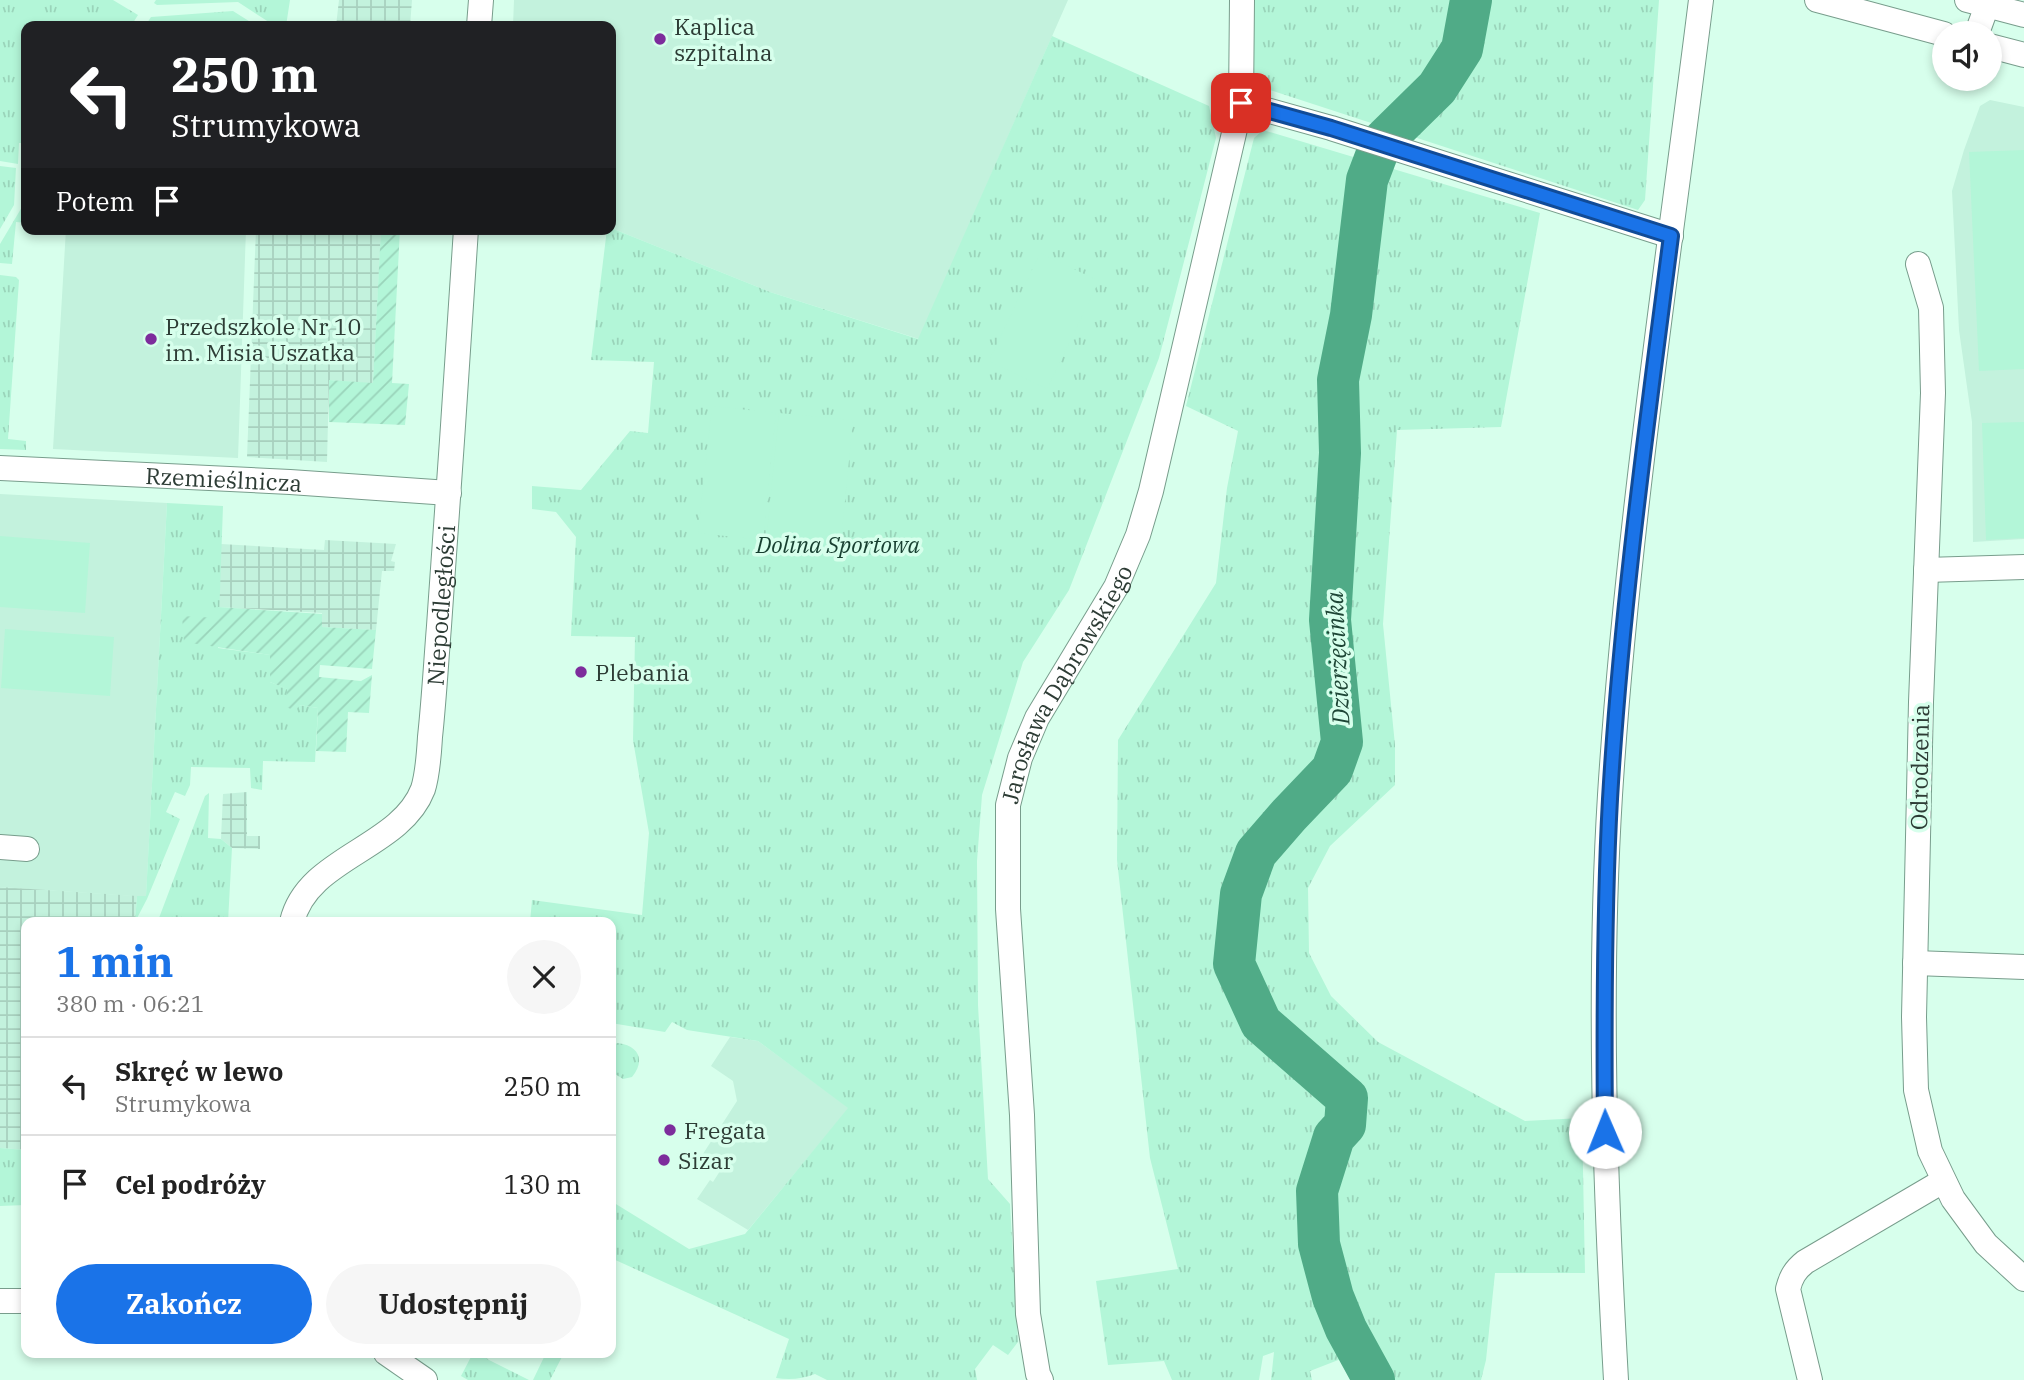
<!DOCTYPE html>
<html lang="pl">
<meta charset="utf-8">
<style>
body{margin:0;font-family:"IBM Plex Serif",serif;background:#f6f6f6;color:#222;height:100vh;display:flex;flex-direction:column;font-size:26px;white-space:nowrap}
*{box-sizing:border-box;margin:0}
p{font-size:23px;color:#767676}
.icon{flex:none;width:38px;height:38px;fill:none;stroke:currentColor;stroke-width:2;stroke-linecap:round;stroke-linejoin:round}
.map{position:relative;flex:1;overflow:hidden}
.side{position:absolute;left:21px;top:917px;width:595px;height:441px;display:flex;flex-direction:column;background:#fff;border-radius:14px;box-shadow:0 4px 10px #0003}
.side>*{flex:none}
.guide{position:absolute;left:21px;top:21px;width:595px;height:214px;border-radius:14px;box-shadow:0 4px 10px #0003;background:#202124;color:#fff;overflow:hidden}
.fabs{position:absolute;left:1932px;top:21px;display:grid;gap:14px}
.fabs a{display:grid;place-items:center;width:70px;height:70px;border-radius:50%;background:#fff;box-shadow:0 4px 10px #0003;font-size:35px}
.pin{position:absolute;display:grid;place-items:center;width:60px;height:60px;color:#fff;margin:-30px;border-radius:14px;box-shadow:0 4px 10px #0006}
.me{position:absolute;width:77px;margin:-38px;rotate:359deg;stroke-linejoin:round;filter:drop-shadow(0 0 5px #0008)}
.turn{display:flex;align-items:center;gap:24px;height:147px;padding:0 35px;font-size:32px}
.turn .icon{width:91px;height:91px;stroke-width:2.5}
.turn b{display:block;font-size:49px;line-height:60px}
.then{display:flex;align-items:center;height:66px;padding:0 35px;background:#0003;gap:14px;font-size:26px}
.round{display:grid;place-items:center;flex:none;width:74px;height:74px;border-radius:37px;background:#f6f6f6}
.head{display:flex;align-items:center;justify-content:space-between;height:119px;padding:0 35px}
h1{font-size:42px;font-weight:800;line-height:52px;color:#1a73e8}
.action{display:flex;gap:14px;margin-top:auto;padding:14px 35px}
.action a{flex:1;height:80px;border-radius:42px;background:#1a73e8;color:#fff;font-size:28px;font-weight:800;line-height:80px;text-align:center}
.action a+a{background:#f6f6f6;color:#222}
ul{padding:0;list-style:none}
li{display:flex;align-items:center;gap:21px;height:98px;padding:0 35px;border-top:2px solid #e0e0e0}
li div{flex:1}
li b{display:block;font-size:26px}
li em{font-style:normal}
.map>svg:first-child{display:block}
.built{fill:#c3f2dd}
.industrial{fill:url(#industrial-grid)}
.grass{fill:url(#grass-tufts)}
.garden{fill:url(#garden-furrows)}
.pitch{fill:#b3f6d8}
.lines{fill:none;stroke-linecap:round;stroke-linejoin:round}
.river{stroke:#50ab87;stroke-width:42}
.minor-casing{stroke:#789d8c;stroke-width:26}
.minor{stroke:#fff;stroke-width:24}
.route-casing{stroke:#114b97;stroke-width:18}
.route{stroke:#1a73e8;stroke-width:12}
.poi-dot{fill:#7d2c9c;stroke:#d7ffec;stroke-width:2.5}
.labels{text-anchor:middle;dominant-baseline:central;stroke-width:7;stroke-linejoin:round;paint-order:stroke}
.poi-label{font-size:23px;fill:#2d3c35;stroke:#d7ffec;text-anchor:start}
.street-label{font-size:23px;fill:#2d3c35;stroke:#d7ffec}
.park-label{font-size:23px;font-style:italic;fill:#173f30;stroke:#d7ffec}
.water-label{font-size:24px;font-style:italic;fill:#1d4535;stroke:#d7ffec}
</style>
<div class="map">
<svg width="2024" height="1380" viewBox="0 0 2024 1380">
<defs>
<pattern id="industrial-grid" width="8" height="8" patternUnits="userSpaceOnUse" patternTransform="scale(1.75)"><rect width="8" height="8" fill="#c3f2dd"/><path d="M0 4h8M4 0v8" fill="none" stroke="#a8d0be"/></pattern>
<pattern id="grass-tufts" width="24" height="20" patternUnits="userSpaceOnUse" patternTransform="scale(1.75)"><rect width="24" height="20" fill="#b3f6d8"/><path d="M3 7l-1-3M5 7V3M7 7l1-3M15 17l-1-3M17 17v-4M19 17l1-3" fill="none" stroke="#9ad4ba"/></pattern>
<pattern id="garden-furrows" width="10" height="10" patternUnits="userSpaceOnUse" patternTransform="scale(1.75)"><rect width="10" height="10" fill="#b3f6d8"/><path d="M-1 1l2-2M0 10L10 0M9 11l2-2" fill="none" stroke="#9ad4ba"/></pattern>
</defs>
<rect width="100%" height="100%" fill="#d7ffec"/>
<path class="built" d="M514,0H1068L919,339L770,292L611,228V26H513Z
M1990,100L2024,107V539L1973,542L1972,422L1959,330L1952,191L1964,150L1980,106Z
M66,229H246L238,458L53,449Z
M0,494L167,503L146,897L0,887Z
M730,1037L758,1041L849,1108L748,1230L697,1199L710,1180L713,1182L720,1171L701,1157L737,1101L733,1081L711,1066Z"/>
<path class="industrial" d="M339,0H412L410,26H336Z
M256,229H336V233L381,235L373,384L329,380L327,462L247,457Z
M325,540L396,544L391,561L395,562L394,571H382L376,630L321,627L322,613L218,607L221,544L324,550Z
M247,792V836H260V849L232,848L221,839L223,794Z
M0,887L137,896L135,922H26V1150L0,1148Z"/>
<path class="grass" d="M0,0H113L138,15L131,26H26V143H19L18,164L0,161Z
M156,0H290L286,26H275L238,2L157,5L154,3Z
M1255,0H1659L1645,200L1638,210L1258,86L1252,75Z
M233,11L257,26H145L151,17Z
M1052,36L1209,106L1216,138L1159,358L1069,590L1023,662L982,795L977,861L978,1005L988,1179L1010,1204L1018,1342L1008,1355L993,1345L975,1369L977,1380H827L815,1374C802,1379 790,1380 776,1378L789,1339L611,1258V1201L689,1249L745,1234L848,1108L758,1041L687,1030L672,1022L665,1032L611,1023V922H530L532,900L642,915L649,833L633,740L635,637L571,636L576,537L556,512L532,509V486L581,490L630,431L648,433L654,362L591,360L607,229L611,228L770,292L918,339Z
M1263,130L1540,213L1501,427L1397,430L1383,624L1395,745V785L1330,846L1308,888L1309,953L1331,996L1378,1042L1525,1121L1582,1118L1585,1273H1495L1486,1360L1481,1380H1375L1344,1327L1334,1331L1346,1357L1310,1371L1312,1380H1271L1274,1352L1263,1356L1259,1380H1172L1164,1361L1108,1365L1096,1281L1178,1269L1150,1158L1117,860L1118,740L1216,583L1227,488L1238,431L1186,406L1254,138Z
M0,166L16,168L14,205L0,229Z
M22,207H26V223L16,222L12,264L0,263V244Z
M0,275L16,277L19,280L8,439L26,441V450L0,449Z
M167,503L223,506L218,648L271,655L270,682L288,689L299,705L318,708L315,762L263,761L262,790L251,788L250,768L191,767L190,785L185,796L175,792L166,812L180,819L147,899L135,922L137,896H146Z
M209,793L208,838L221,839L232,848L228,922H186V919L159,918L205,796Z
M618,1043C640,1046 645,1061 632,1077L623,1079L615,1074L611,1080V1045Z
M0,1148L26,1150V1205L0,1206Z
M473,1353H489L487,1359L529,1380H468L461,1376Z
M546,1353H564L550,1380H533Z"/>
<path class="garden" d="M381,229H400L392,383L409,384L405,425L329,422V380L373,383Z
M218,607L322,614V627L376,630L372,669L320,665L319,677L361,681L372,675L369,713L348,712L346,752L316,751L318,708L299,705L296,711L286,707L287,689L270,682V655L184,642L182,616L218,618Z"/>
<path class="pitch" d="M2024,150V369L1979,371L1969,152Z
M1040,253L1099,281L1047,389L989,361Z
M712,406L776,413L763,540L698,533Z
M779,413L853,420L840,551L766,543Z
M2024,422V538L1986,540L1982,423Z
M0,536L90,543L85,613L0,607Z
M5,629L114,637L110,696L1,688Z"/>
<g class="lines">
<path class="river" d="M1374,1380L1346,1329L1333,1297L1319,1244L1317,1191L1334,1137L1345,1125L1347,1098L1261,1023L1234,964L1241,894L1256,853L1289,815L1332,770L1342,742L1330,620L1340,453L1338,380L1351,315L1367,180L1381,143L1437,88L1462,49L1471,0"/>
<g class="minor-casing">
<g id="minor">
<path d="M1817,0L1944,34"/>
<path d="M1967,0L2024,15"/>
<path d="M479,26L481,0"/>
<path d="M1977,33L1989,0"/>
<path d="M1990,46L2024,55"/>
<path d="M1241,103L1331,128L1671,236"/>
<path d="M1918,264L1931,308L1933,393L1921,702L1914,1017L1916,1090L1930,1151L1953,1199L1986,1244L2024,1279"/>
<path id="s1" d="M0,468L290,482L449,493"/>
<path d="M1926,570L2024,567"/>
<path d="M0,847L27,849"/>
<path id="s2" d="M292,922C307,857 400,849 423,789C428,773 429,753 430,737C434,700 436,663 439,626C449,494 457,361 466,229"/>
<path d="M1915,963L2024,967"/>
<path d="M0,1301H26"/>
<path d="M386,1353L425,1380"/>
<path id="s3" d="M1041,1380L1038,1374L1028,1314L1022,1115L1008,909V805L1020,758L1037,718L1116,587L1138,535L1151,491L1241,103L1242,0"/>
<path d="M1616,1380C1605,1186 1598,990 1610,795C1627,529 1668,265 1701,0"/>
<path d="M1810,1380L1788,1289C1791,1277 1795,1270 1805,1262L1943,1181"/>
</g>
</g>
<use href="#minor" class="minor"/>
</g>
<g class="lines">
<g class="route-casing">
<path id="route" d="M1241,103L1331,128L1671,236C1647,423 1621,610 1610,799C1604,910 1604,1021 1605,1132"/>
</g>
<use href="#route" class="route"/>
</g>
<g class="poi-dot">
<circle cx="660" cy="39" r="7"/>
<circle cx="151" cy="339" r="7"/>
<circle cx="581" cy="672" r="7"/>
<circle cx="670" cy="1130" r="7"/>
<circle cx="664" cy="1160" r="7"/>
</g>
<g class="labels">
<g class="poi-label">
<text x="674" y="26">Kaplica<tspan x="674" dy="26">szpitalna</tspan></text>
<text x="165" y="326">Przedszkole Nr 10<tspan x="165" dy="26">im. Misia Uszatka</tspan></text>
<text x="595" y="672">Plebania</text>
<text x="684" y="1130">Fregata</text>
<text x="678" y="1160">Sizar</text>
</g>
<g class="street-label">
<text stroke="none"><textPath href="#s1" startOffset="224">Rzemieślnicza</textPath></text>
<text stroke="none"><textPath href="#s2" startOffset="376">Niepodległości</textPath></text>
<text stroke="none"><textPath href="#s3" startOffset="712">Jarosława Dąbrowskiego</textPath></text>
<text transform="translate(1919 767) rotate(-89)">Odrodzenia</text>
</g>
<g class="park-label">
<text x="838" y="544">Dolina Sportowa</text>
</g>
<g class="water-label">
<text transform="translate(1337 658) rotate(-93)">Dzierżęcinka</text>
</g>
</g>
</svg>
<div class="fabs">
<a><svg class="icon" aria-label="sound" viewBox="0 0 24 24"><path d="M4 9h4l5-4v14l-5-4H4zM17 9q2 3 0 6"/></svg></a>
</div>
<div class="pin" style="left:1241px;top:103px;background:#d93025"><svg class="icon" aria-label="arrive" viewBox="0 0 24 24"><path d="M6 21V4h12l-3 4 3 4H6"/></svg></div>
<svg class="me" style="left:1605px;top:1132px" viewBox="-20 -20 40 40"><circle r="19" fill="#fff"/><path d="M0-13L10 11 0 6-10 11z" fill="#1a73e8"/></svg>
<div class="guide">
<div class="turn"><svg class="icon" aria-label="left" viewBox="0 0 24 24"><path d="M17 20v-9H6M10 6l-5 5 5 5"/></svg><div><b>250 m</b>Strumykowa</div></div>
<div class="then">Potem<svg class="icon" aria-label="arrive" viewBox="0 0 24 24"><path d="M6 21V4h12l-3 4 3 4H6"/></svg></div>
</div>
<section class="side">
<div class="head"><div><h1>1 min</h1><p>380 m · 06:21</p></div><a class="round"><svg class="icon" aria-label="close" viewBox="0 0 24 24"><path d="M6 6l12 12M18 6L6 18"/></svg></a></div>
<ul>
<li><svg class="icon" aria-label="left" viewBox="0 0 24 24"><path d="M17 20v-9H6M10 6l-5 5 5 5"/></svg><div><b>Skręć w lewo</b><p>Strumykowa</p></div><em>250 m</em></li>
<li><svg class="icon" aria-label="arrive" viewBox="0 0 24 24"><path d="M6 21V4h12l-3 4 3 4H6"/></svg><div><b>Cel podróży</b></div><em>130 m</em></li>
</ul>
<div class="action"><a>Zakończ</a><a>Udostępnij</a></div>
</section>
</div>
